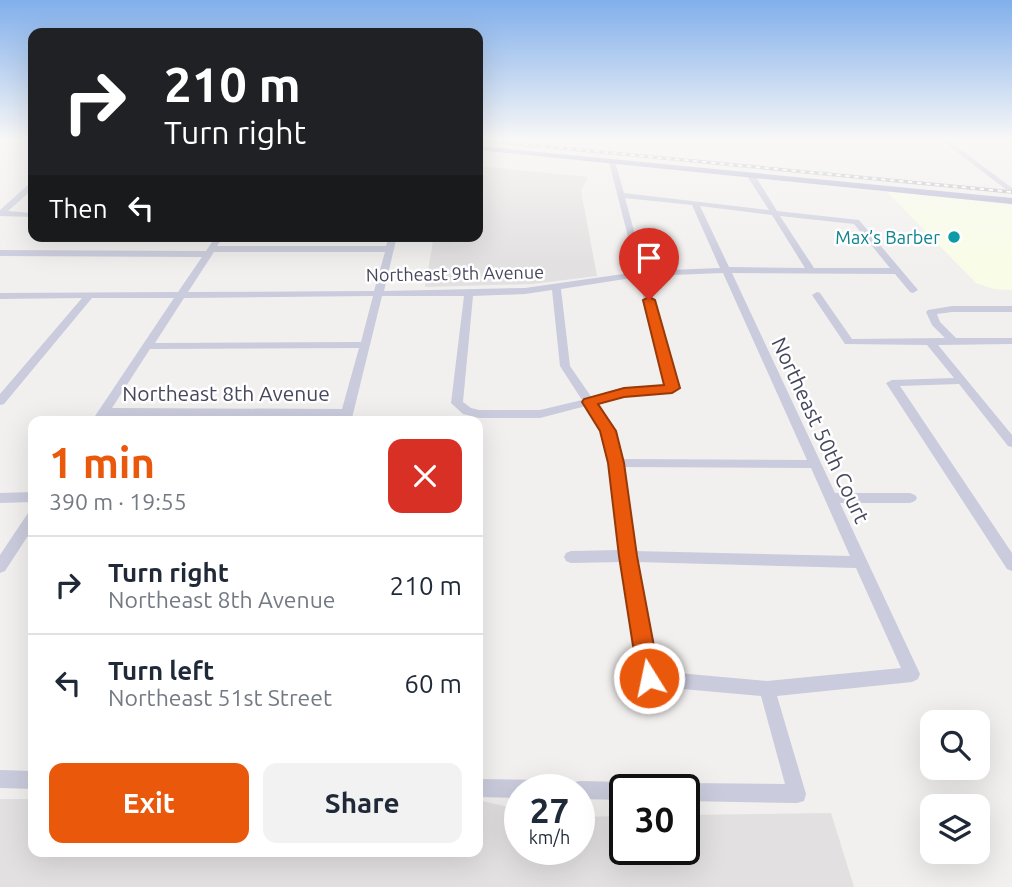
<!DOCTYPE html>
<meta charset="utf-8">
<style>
body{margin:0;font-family:Ubuntu,sans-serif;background:#f2f2f3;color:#1f2937;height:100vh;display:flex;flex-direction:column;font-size:26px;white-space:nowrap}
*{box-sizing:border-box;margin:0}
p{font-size:23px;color:#747a83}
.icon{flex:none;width:38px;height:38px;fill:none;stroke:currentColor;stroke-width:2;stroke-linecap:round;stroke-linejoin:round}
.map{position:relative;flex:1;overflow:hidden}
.side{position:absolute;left:28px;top:416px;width:455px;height:441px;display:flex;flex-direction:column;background:#fff;border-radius:14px;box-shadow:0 7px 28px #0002}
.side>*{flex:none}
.top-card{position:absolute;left:28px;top:28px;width:455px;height:214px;border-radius:14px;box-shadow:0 7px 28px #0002;background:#202124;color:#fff;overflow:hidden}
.controls{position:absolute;left:920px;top:710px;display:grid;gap:14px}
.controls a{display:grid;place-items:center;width:70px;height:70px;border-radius:14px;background:#fff;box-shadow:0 7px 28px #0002;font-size:35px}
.speed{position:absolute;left:504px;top:774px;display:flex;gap:14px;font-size:35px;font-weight:700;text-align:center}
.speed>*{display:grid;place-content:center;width:91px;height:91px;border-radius:50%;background:#fff;box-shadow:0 7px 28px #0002;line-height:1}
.speed small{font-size:18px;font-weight:400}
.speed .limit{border:4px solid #111;border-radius:10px;background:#fff;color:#111}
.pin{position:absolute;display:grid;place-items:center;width:60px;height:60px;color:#fff;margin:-72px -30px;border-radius:50% 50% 50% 0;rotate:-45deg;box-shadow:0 0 7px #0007}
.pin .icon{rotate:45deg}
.me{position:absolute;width:77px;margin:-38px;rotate:350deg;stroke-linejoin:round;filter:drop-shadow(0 0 5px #0008)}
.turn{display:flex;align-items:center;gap:24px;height:147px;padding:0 21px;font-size:32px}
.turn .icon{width:91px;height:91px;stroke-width:2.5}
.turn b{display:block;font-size:49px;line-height:60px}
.then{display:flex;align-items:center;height:66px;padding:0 21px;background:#0003;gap:14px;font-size:26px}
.round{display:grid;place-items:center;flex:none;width:74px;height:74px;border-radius:14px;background:#f2f2f3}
.head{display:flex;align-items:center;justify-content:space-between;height:119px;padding:0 21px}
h1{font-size:42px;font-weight:700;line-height:52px;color:#ea580c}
.action{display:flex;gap:14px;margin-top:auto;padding:14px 21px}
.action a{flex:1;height:80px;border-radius:14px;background:#ea580c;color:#fff;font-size:28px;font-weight:700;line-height:80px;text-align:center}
.action a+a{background:#f2f2f3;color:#1f2937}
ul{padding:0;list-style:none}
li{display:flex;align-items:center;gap:21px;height:98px;padding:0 21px;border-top:2px solid #e0e1e3}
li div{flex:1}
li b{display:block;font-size:26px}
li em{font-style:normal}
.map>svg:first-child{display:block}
.commercial{fill:#f9fde7}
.education{fill:#e2e0e0}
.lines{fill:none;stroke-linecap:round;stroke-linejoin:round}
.minor{fill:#cacbdc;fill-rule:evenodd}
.major{fill:#adaecf;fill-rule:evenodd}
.rail-casing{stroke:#b1b0b9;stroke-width:3.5}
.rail{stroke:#fff;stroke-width:2;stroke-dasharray:4.5;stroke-linecap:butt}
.route{fill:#ea580c;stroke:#983908;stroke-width:2}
.culture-dot{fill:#0f9aa8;stroke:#fff;stroke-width:2.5}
.labels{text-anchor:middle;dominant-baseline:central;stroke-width:5;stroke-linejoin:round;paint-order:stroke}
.far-culture-label{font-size:18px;fill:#0d838f;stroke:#fff;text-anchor:end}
.far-street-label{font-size:18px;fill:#46475d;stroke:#fff}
.street-label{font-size:21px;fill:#46475d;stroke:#fff}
</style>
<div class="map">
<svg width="1012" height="887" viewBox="0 0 1012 887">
<rect width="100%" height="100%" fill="#f1f0ee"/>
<path class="commercial" d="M886,191L1012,205V290L994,289L976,283Z"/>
<path class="education" d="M478,166L588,177L581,191L597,276L532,284L425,287L434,236H478Z
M0,799H33V852H478V800L520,810V849H579V817L625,816V849H684V815L831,813L854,887H0Z"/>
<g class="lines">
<path class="minor" d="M941,140H948L1012,188V194Z
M612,160L615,162L624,193L769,210L747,176L754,174L777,211L859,220L918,290L913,293L910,292L895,274L732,273L835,493H910L915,495L917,498L915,501L910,503H840L920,674L918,679L912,682L777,696L806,794L804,801L797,803L684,801V789H676L677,785L684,783L785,784L761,696L649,686L643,683L622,562L571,563L566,561L564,557L566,553L571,551L620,550L610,463L602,431L586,406L540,418H479L463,414L451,403L464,296H382L351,422H339L341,417L107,416L103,422H91L174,298H92L4,404L0,405V394L82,298L0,299V293L178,292L202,257L0,256V250L206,251L216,236H224L217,246H386L389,236H397L384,291L525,288L637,272L609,162ZM625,198L692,205L720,268L645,271ZM700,206L772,215L805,268L729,267ZM780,216L854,224L890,268H814ZM214,252H385L374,291L188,292ZM723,273L807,460L621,459L614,431L596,404L624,396L672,391L678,388L647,276ZM638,277L666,385L624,390L592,398L570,366L561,289ZM552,290L560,366L582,400L540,410H479L471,408L463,402L473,296L525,294ZM373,296L361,342L155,343L184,298ZM359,348L342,409L112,408L150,349ZM623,467L811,468L850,556L634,551ZM636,562L856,568L901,668L767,681L656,671Z
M30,183H33V189L8,211L33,213V217L0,216V210Z
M817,292L820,293L852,339L945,338L932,325L926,312L928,310L952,306H1012V312H952L937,314L940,322L956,338H1012V344L938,345L1012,435V447L1008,446L959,384L900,386L1012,553V571L1007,569L886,383L892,380L954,378L927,345L845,344L812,295Z
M33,492V502L0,503V493Z
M33,512V528L5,571L0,573V555L28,513Z
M0,770L33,771V789L0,788Z
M478,779L548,780L555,782L557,789H520V798L478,797Z
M579,781L625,782L632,784L634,789H625V800L579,799V789H570L572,783Z"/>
<path class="major" d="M478,146L1012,198V204L478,150Z"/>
<g class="rail-casing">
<path id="rail" d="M478,140L1012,192"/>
</g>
<use href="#rail" class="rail"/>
</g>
<linearGradient id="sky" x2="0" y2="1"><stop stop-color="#81afeb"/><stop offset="0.53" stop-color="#f9f8f7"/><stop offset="1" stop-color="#f9f8f7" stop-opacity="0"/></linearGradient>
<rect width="1012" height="264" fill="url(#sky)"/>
<path class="route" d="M649,297L655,300L680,388L672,393L624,397L598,404L616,431L624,463L637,556L660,678L657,685L649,688L642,685L638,678L619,556L608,463L600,431L582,402L584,399L624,388L664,385L643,300Z"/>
<circle class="culture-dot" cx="954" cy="237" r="7"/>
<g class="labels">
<g class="far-culture-label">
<text x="940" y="237">Max’s Barber</text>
</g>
<g class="far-street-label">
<text transform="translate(455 273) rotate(-1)">Northeast 9th Avenue</text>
</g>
<g class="street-label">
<text x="226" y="393">Northeast 8th Avenue</text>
<text transform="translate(821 430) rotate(65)">Northeast 50th Court</text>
</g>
</g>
</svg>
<div class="controls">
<a><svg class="icon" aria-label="search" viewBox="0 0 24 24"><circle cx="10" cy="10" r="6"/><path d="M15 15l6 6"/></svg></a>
<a><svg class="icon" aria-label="layers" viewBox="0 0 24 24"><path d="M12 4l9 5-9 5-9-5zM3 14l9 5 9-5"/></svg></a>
</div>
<div class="speed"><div>27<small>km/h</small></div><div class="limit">30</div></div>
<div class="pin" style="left:649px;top:300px;background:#d93025"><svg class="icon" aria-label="arrive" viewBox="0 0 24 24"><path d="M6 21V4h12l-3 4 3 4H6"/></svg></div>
<svg class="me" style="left:649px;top:678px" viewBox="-20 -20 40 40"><circle r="17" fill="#ea580c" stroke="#fff" stroke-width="3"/><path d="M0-11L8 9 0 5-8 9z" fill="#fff"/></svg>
<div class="top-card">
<div class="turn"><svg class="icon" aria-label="right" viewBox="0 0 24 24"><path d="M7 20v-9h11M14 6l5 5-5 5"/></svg><div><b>210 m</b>Turn right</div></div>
<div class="then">Then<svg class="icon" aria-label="left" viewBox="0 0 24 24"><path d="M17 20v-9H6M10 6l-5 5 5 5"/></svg></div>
</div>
<section class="side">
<div class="head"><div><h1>1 min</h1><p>390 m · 19:55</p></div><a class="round" style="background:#d93025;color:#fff"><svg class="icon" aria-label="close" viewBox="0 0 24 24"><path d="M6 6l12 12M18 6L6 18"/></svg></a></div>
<ul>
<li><svg class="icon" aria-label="right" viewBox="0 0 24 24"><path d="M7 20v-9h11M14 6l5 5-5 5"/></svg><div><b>Turn right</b><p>Northeast 8th Avenue</p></div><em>210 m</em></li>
<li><svg class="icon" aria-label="left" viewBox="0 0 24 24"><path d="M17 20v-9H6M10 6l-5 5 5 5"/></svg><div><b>Turn left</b><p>Northeast 51st Street</p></div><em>60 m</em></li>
</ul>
<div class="action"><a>Exit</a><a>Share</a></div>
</section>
</div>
